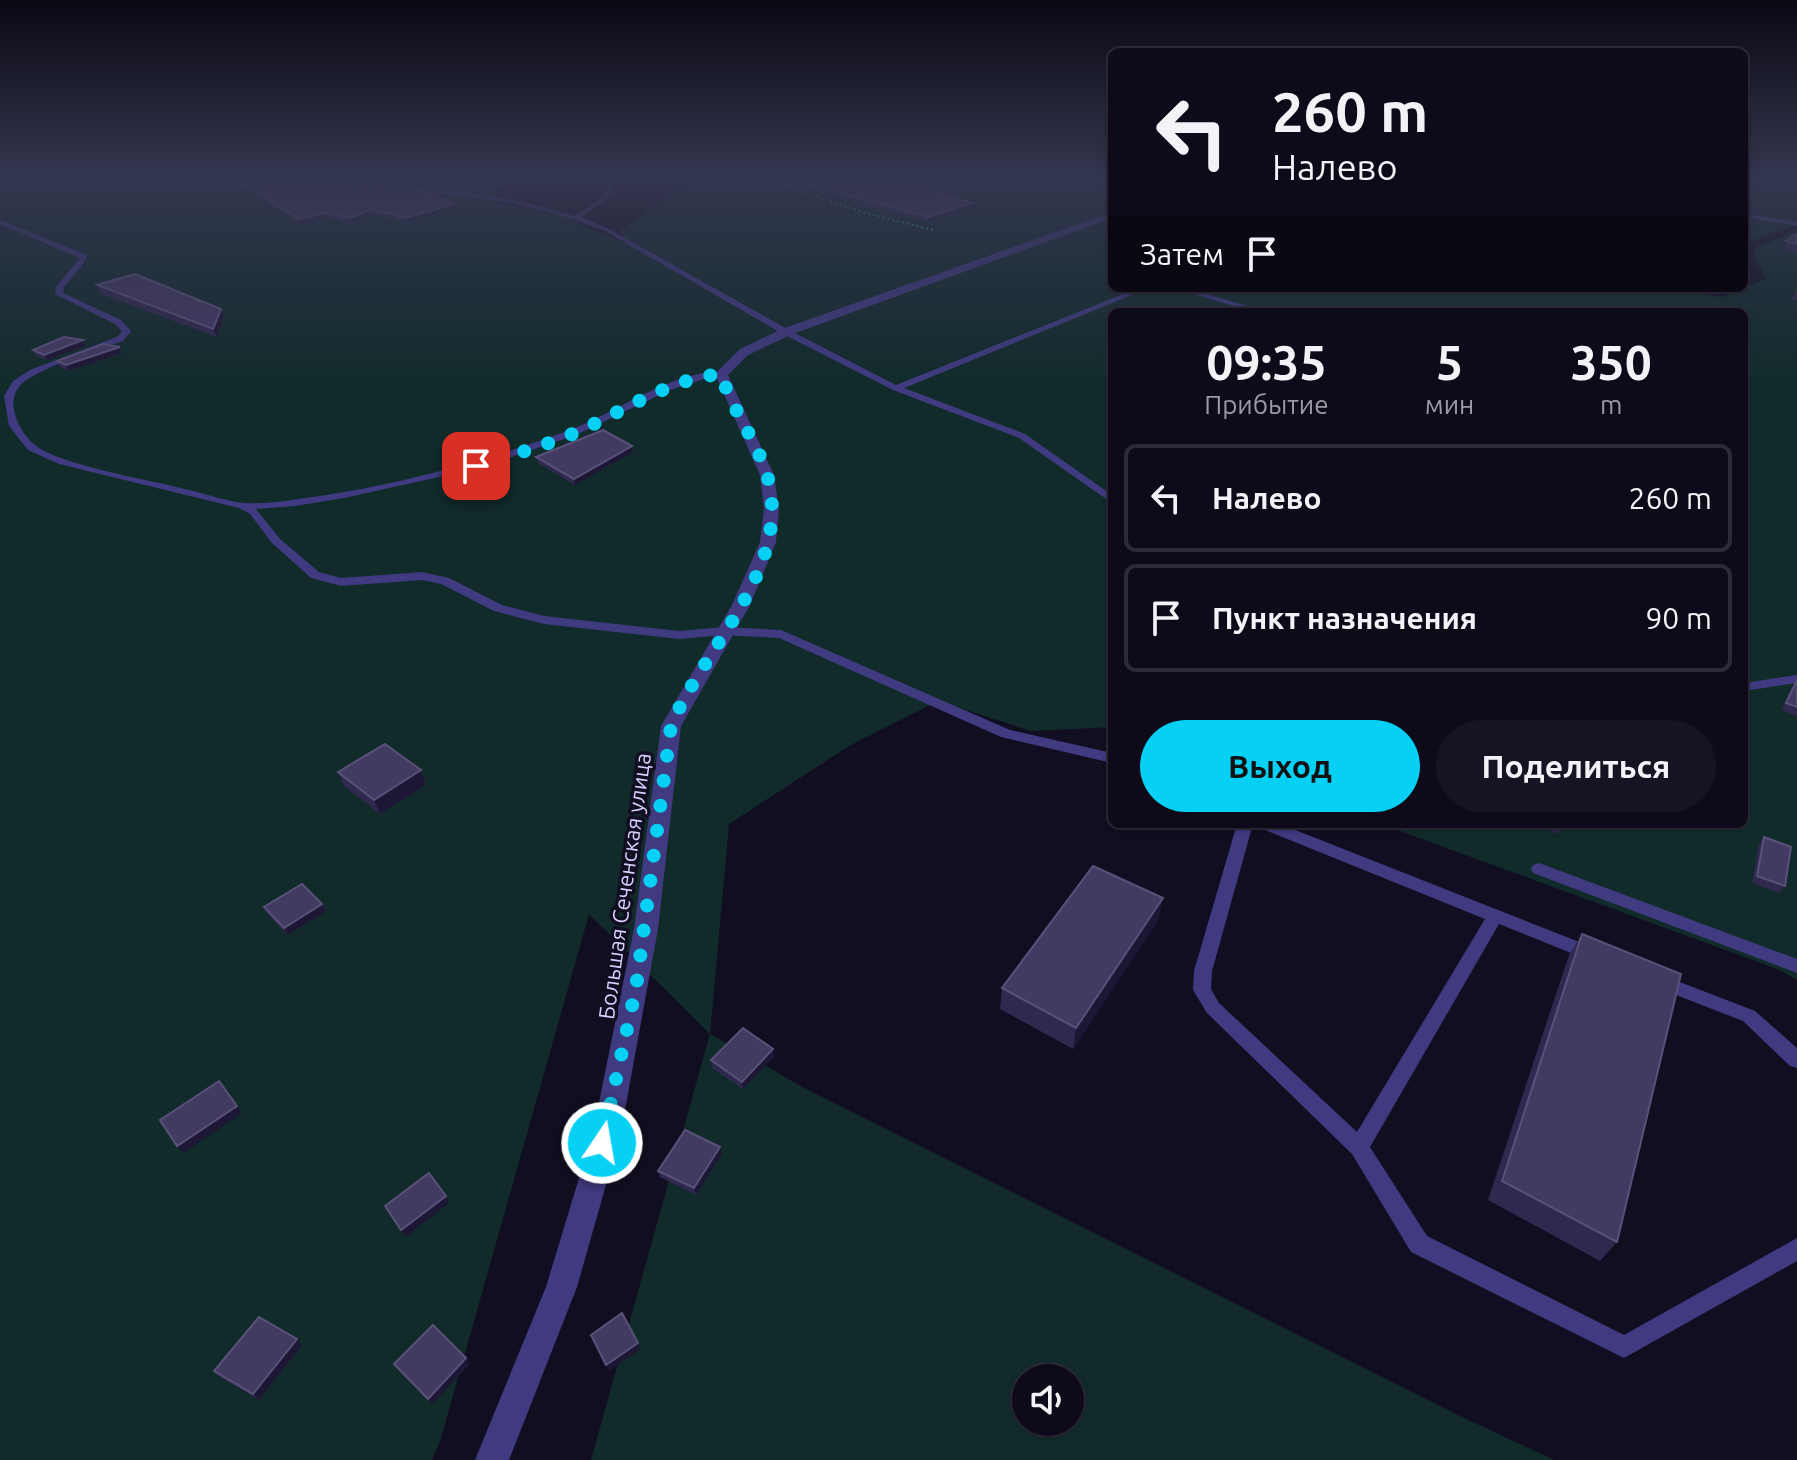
<!DOCTYPE html>
<html lang="ru">
<meta charset="utf-8">
<style>
body{margin:0;font-family:Ubuntu,sans-serif;background:#171323;color:#f1f3f6;height:100vh;display:flex;flex-direction:column;font-size:30px;white-space:nowrap}
*{box-sizing:border-box;margin:0}
p{font-size:26px;color:#9b9aa2}
.icon{flex:none;width:44px;height:44px;fill:none;stroke:currentColor;stroke-width:2;stroke-linecap:round;stroke-linejoin:round}
.map{position:relative;flex:1;overflow:hidden}
.panel{position:absolute;left:1108px;top:308px;width:640px;height:520px;display:flex;flex-direction:column;background:#0e0a1a;border-radius:12px;box-shadow:0 2px 6px #0004,0 0 0 2px #2e2b39}
.panel>*{flex:none}
.top-card{position:absolute;left:1108px;top:48px;width:640px;height:244px;border-radius:12px;box-shadow:0 2px 6px #0004,0 0 0 2px #2e2b39;background:#0e0a1a;color:#f1f3f6;overflow:hidden}
.controls{position:absolute;left:1012px;top:1364px;display:grid;gap:16px}
.controls a{display:grid;place-items:center;width:72px;height:72px;border-radius:50%;background:#0e0a1a;box-shadow:0 2px 6px #0004,0 0 0 2px #2e2b39;font-size:40px}
.pin{position:absolute;display:grid;place-items:center;width:68px;height:68px;color:#fff;margin:-34px;border-radius:16px;box-shadow:0 4px 12px #0006}
.me{position:absolute;width:88px;margin:-44px;rotate:12deg;stroke-linejoin:round;filter:drop-shadow(0 0 6px #0008)}
.turn{display:flex;align-items:center;gap:28px;height:168px;padding:0 32px;font-size:36px}
.turn .icon{width:104px;height:104px;stroke-width:2.5}
.turn b{display:block;font-size:56px;line-height:68px}
.then{display:flex;align-items:center;height:76px;padding:0 32px;background:#0003;gap:16px;font-size:30px}
.eta{display:flex;justify-content:space-evenly;align-items:center;height:136px;text-align:center}
.eta b{font-size:48px;font-weight:700;line-height:56px}
.button{display:flex;gap:16px;margin-top:auto;padding:16px 32px}
.button a{flex:1;height:92px;border-radius:48px;background:#06d0f4;color:#111;font-size:32px;font-weight:700;line-height:92px;text-align:center}
.button a+a{background:#171323;color:#f1f3f6}
ul{padding:0;list-style:none}
li{display:flex;align-items:center;gap:24px;height:108px;margin:0 16px 12px;padding:0 16px;border:4px solid #2e2b39;border-radius:12px}
li div{flex:1}
li b{display:block;font-size:30px}
li em{font-style:normal}
.map>svg:first-child{display:block}
.green{fill:#112b2b;fill-rule:evenodd}
.lines{fill:none;stroke-linecap:round;stroke-linejoin:round}
.path{stroke:#31b1af;stroke-width:2;stroke-dasharray:2 3;stroke-linecap:butt}
.service{fill:#403a80;fill-rule:evenodd}
.tertiary{fill:#403a80;fill-rule:evenodd}
.wall{fill:#31284f}
.shaded-wall{fill:#1d1635}
.building{fill:#433a62;stroke:#5a517a;stroke-width:2}
.route{stroke:#06d0f4;stroke-width:14;stroke-dasharray:0 25.2}
.labels{text-anchor:middle;dominant-baseline:central;stroke-width:7;stroke-linejoin:round;paint-order:stroke}
.street-label{font-size:22px;fill:#d7d0fe;stroke:#120e22}
</style>
<div class="map">
<svg width="1797" height="1460" viewBox="0 0 1797 1460">
<rect width="100%" height="100%" fill="#120e22"/>
<path class="green" d="M0,178H503L493,203L559,215L624,243L621,230L695,178H1112V288H1675L1721,297L1766,279L1756,259L1755,248L1797,231V980L1780,970L1381,824H1744V312H1112V727L1031,731L938,701L849,746L729,824L710,1034L804,1088L1458,1415L1554,1460H591L710,1034L589,914L441,1438L432,1460H0ZM1026,1378H1070V1422H1026Z
M1744,178H1797V224L1744,244Z"/>
<g class="lines">
<path class="path" d="M764,178L862,212L933,230"/>
<path class="service" d="M451,178C465,178 479,186 493,185C504,184 515,178 527,178L494,188L486,195L524,202L575,216L602,198L609,186L604,178H610L615,186L606,200L581,217L609,229L789,330L896,385L1138,288H1149L904,388L1025,434L1112,495V503L1019,438L893,390L783,334L605,231C559,213 513,202 464,196C441,193 396,194 377,187L380,185L480,194L487,188Z
M1744,213L1797,222V226L1744,217Z
M0,220L87,255V259L64,287L63,293L121,320L131,331L123,341C100,349 31,370 19,387C5,404 20,433 35,445C59,465 151,480 185,489C204,493 225,501 244,503C261,504 281,502 298,499C390,487 480,463 567,431C613,415 675,368 724,372V376L704,379L670,390L578,434L480,468L344,498L295,506L256,509L280,539L319,572L341,578L422,572L449,578L502,605L544,616L679,631L724,627L781,630L1010,730L1112,753V763L1001,737L779,638L724,635L679,639L544,624L494,611L441,584L422,580L341,586L311,578L272,543L250,514L239,508L59,464L28,450L9,426L4,396L13,381L30,370L117,337L122,331L115,324L55,294L56,287L80,258L0,224Z
M1174,288H1187L1267,312H1254Z
M1797,675V683L1744,691V683Z
M1237,824H1253L1212,971L1211,989L1219,1003L1357,1132L1485,919L1260,828L1257,824H1280L1597,949L1600,954L1597,959L1591,961L1499,924L1370,1147L1427,1236L1624,1335L1797,1238V1261L1624,1358L1411,1252L1352,1154L1207,1013L1193,990L1194,971Z
M1539,863L1797,959V973L1533,873L1531,869L1533,865Z
M1659,974L1755,1011L1797,1048V1068L1790,1066L1743,1021L1653,986L1650,981L1653,976Z"/>
<path class="tertiary" d="M1112,212V218L790,335L748,355L728,375L774,475L779,509L776,542L750,605L681,726L658,929L621,1132L577,1287L509,1460H475L546,1287L593,1132L634,929L661,726L732,605L760,542L764,509L760,475L715,374L740,349L782,329Z"/>
</g>
<path class="wall" d="M334,178H438L442,183L433,186Z
M772,178H906L950,191V195L947,196L972,203V208L928,222Z
M237,180L457,208L406,222L374,214L351,223L328,218L301,224L238,184Z
M1797,234V253L1782,250L1786,241Z
M97,285L224,317L217,337L101,294Z
M1797,289V300L1792,299Z
M83,340L85,346L47,360L36,356L33,350Z
M120,347L122,353L68,371L60,367L57,361Z
M632,446L633,452L575,485L538,463L536,457Z
M1797,680V716L1782,710L1792,687Z
M421,770L426,785L380,814L344,786L338,772Z
M1533,824H1564L1558,834Z
M1764,837L1785,886L1779,893L1752,883L1759,844Z
M1163,898L1158,920L1073,1049L1000,1009L1002,988Z
M322,904L326,911L288,935L268,915L264,907Z
M1582,934L1617,1242L1600,1261L1488,1200L1569,955Z
M774,1056L743,1089L712,1068L711,1060Z
M722,1154L696,1195L660,1177L658,1171Z
M302,1345L259,1400L220,1377L214,1371Z"/>
<path class="shaded-wall" d="M441,179L442,183L433,186L432,181Z
M950,191V195L939,199L940,194Z
M972,203V208L928,222V217Z
M456,204L457,208L406,222L405,218Z
M373,209L374,214L351,223L350,218Z
M327,213L328,218L301,224L299,219Z
M221,309L224,317L217,337L213,329Z
M83,340L85,346L47,360L44,355Z
M120,347L122,353L68,371L66,365Z
M632,446L633,452L575,485L574,479Z
M421,770L426,785L380,814L374,800Z
M1163,898L1158,920L1073,1049L1076,1028Z
M322,904L326,911L288,935L284,928Z
M773,1049L774,1056L743,1089L742,1082Z
M219,1081L242,1113L183,1153L177,1146Z
M720,1147L722,1154L696,1195L694,1188Z
M446,1196L449,1203L405,1237L401,1230Z
M297,1339L302,1345L259,1400L253,1394Z
M638,1343L640,1349L609,1371L606,1365Z
M466,1358L470,1364L432,1404L428,1399Z"/>
<path class="building" d="M241,178H313L416,190L456,204L405,218L373,209L350,218L327,213L299,219L237,180Z
M389,178H438L441,179L432,181Z
M787,178H906L950,191L940,194L972,203L928,217Z
M1797,234V244L1786,241Z
M135,274L221,309L213,329L97,285Z
M64,337L83,340L44,355L33,350Z
M103,344L120,347L66,365L57,361Z
M603,430L632,446L574,479L536,457Z
M1797,680V707L1786,703Z
M385,744L421,770L374,800L338,772Z
M1764,837L1791,847L1785,886L1757,876Z
M1093,866L1163,898L1076,1028L1002,988Z
M302,884L322,904L284,928L264,907Z
M1582,934L1681,974L1617,1242L1502,1181Z
M743,1028L773,1049L742,1082L711,1060Z
M219,1081L237,1106L177,1146L160,1120Z
M685,1130L720,1147L694,1188L658,1171Z
M429,1173L446,1196L401,1230L385,1206Z
M622,1313L638,1343L606,1365L591,1335Z
M259,1317L297,1339L253,1394L214,1371Z
M433,1325L466,1358L428,1399L394,1364Z"/>
<linearGradient id="sky" x2="0" y2="1"><stop stop-color="#0a0813"/><stop offset="0.46" stop-color="#33364f"/><stop offset="1" stop-color="#33364f" stop-opacity="0"/></linearGradient>
<rect width="1797" height="383" fill="url(#sky)"/>
<g class="lines">
<path class="route" d="M476,466C510,456 544,446 577,432C624,411 669,379 721,374C732,410 756,439 767,475C794,567 704,647 671,726L636,988L602,1143"/>
</g>
<g class="labels">
<g class="street-label">
<text transform="translate(624 886) rotate(-82)">Большая Сеченская улица</text>
</g>
</g>
</svg>
<div class="controls">
<a><svg class="icon" aria-label="sound" viewBox="0 0 24 24"><path d="M4 9h4l5-4v14l-5-4H4zM17 9q2 3 0 6"/></svg></a>
</div>
<div class="pin" style="left:476px;top:466px;background:#d93025"><svg class="icon" aria-label="arrive" viewBox="0 0 24 24"><path d="M6 21V4h12l-3 4 3 4H6"/></svg></div>
<svg class="me" style="left:602px;top:1143px" viewBox="-20 -20 40 40"><circle r="17" fill="#06d0f4" stroke="#fff" stroke-width="3"/><path d="M0-11L8 9 0 5-8 9z" fill="#fff"/></svg>
<div class="top-card">
<div class="turn"><svg class="icon" aria-label="left" viewBox="0 0 24 24"><path d="M17 20v-9H6M10 6l-5 5 5 5"/></svg><div><b>260 m</b>Налево</div></div>
<div class="then">Затем<svg class="icon" aria-label="arrive" viewBox="0 0 24 24"><path d="M6 21V4h12l-3 4 3 4H6"/></svg></div>
</div>
<section class="panel">
<div class="eta">
<div><b>09:35</b><p>Прибытие</p></div>
<div><b>5</b><p>мин</p></div>
<div><b>350</b><p>m</p></div>
</div>
<ul>
<li><svg class="icon" aria-label="left" viewBox="0 0 24 24"><path d="M17 20v-9H6M10 6l-5 5 5 5"/></svg><div><b>Налево</b></div><em>260 m</em></li>
<li><svg class="icon" aria-label="arrive" viewBox="0 0 24 24"><path d="M6 21V4h12l-3 4 3 4H6"/></svg><div><b>Пункт назначения</b></div><em>90 m</em></li>
</ul>
<div class="button"><a>Выход</a><a>Поделиться</a></div>
</section>
</div>
